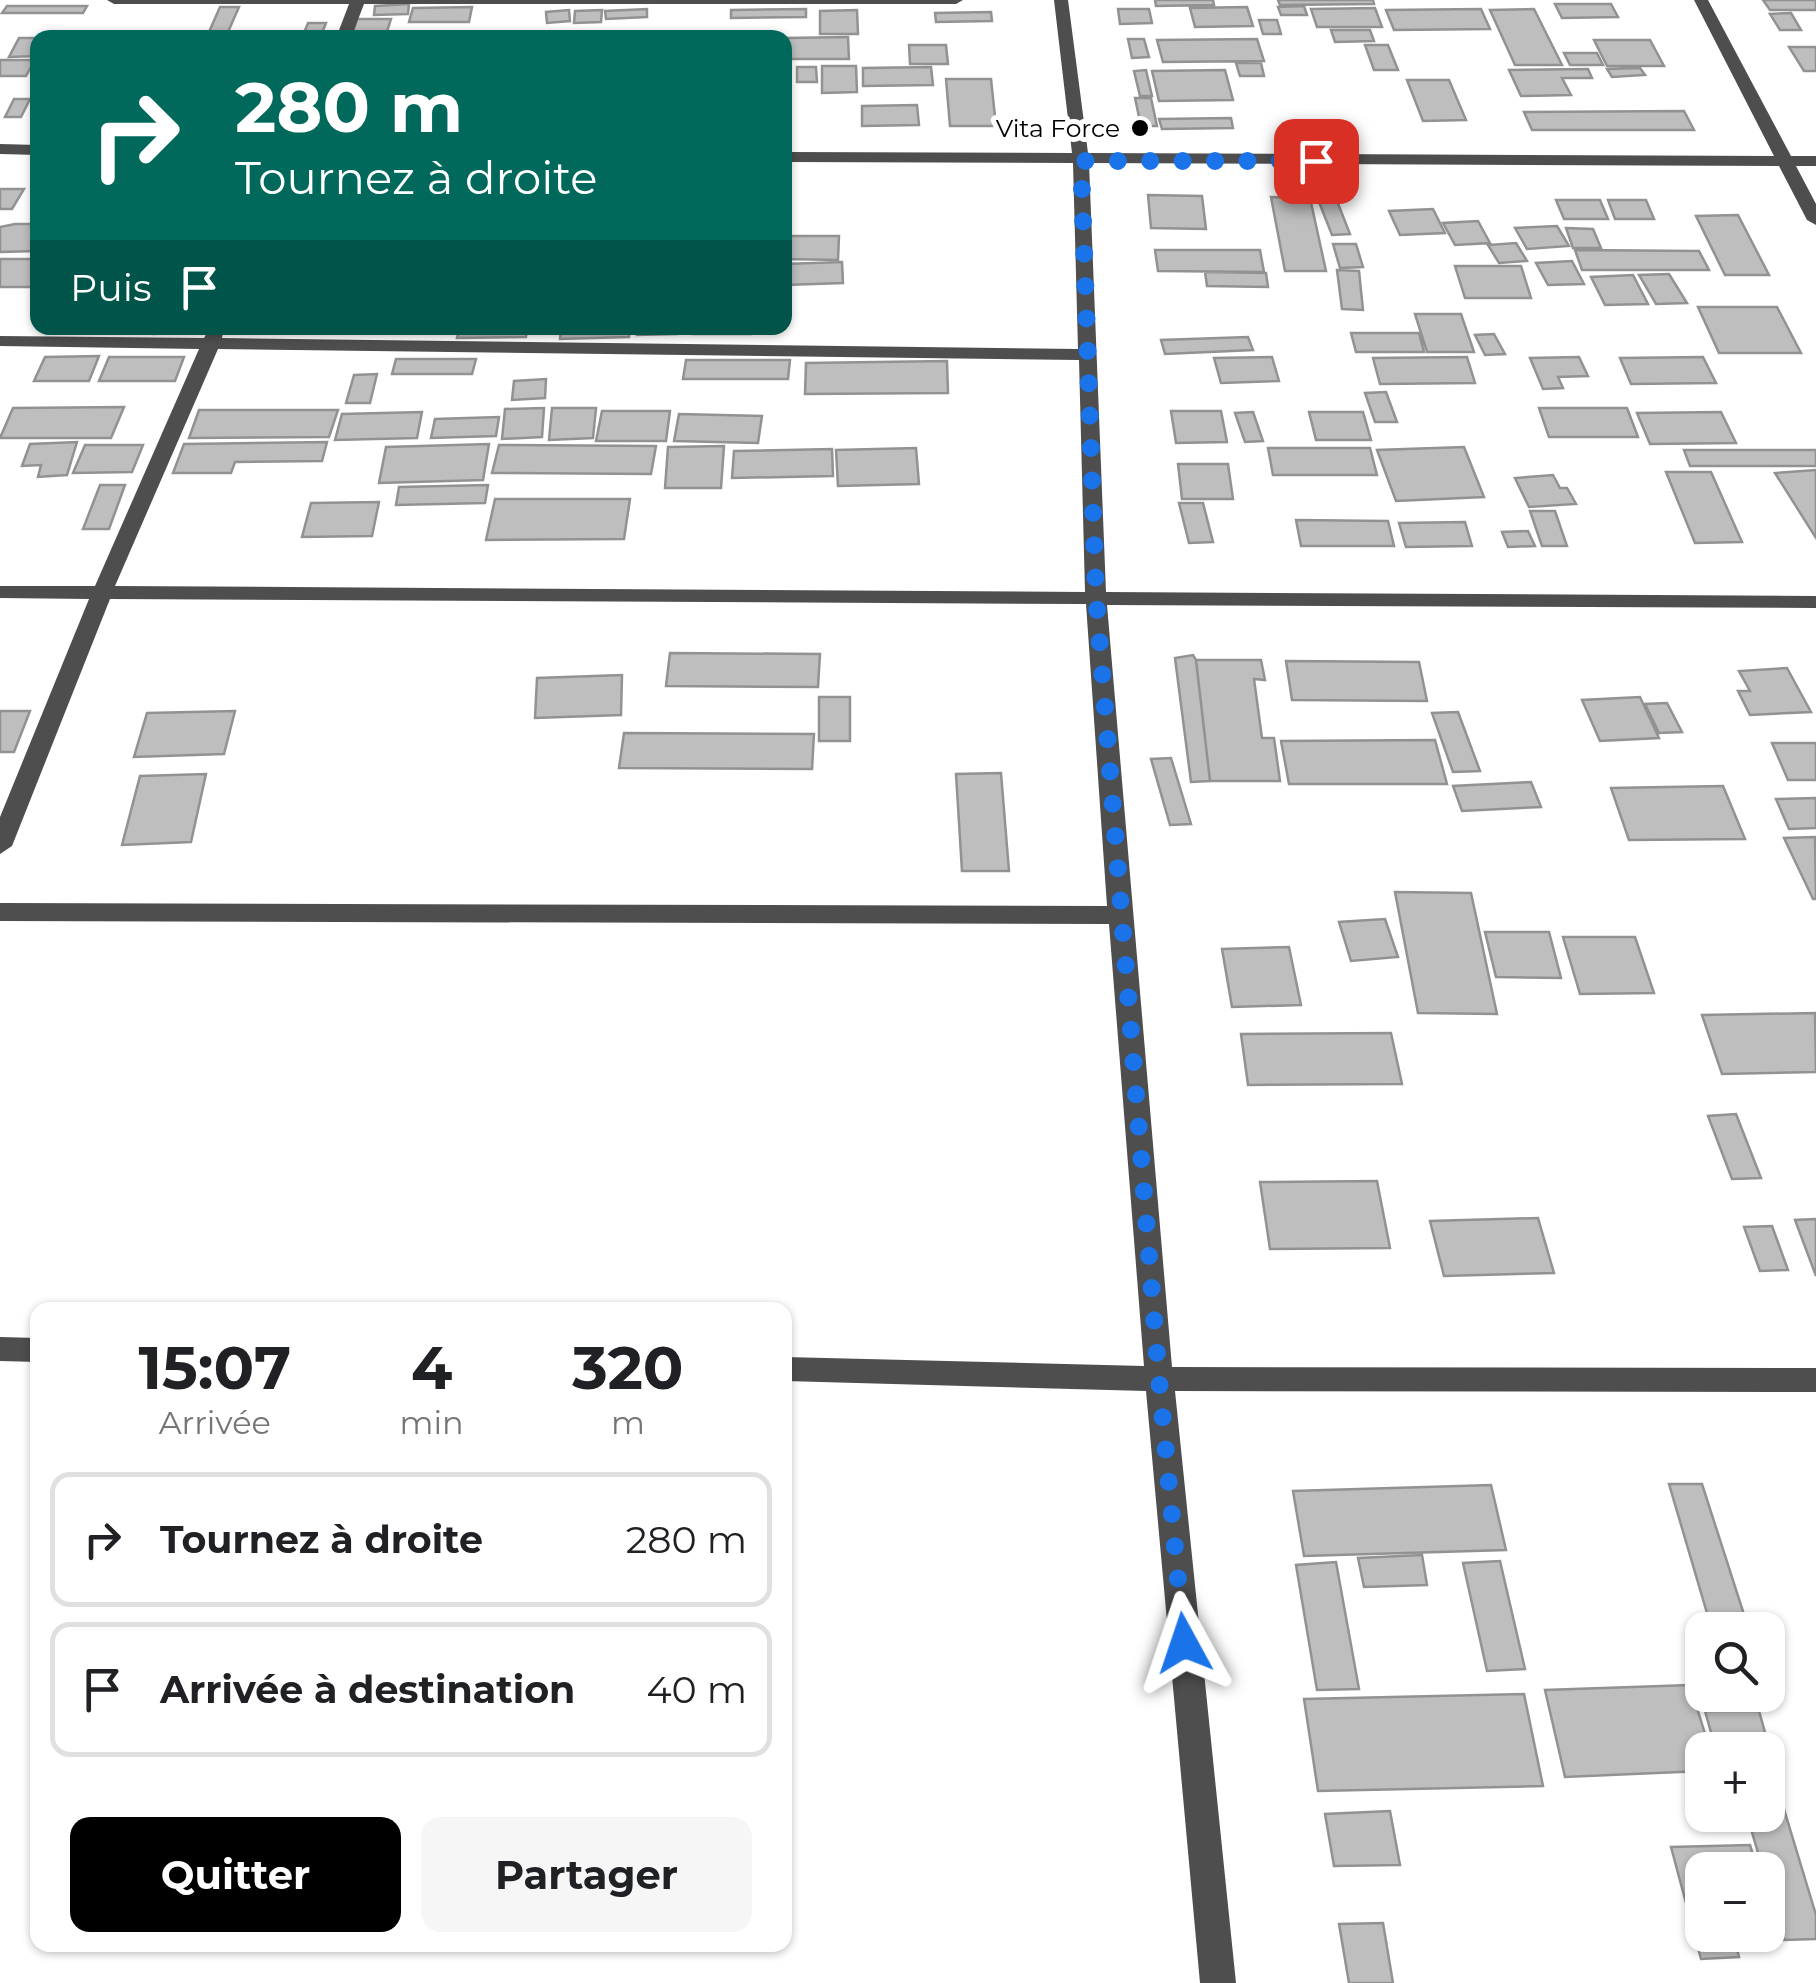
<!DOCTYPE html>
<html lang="fr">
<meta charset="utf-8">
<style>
body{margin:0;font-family:Montserrat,sans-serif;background:#f6f6f6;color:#202124;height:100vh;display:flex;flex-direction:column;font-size:38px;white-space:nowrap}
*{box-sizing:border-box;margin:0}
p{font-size:32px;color:#757577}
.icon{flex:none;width:55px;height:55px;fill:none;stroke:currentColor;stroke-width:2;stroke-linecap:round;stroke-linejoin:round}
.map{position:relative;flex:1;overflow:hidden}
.sheet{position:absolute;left:30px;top:1302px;width:762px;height:650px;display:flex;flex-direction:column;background:#fff;border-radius:20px;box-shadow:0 2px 8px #0004}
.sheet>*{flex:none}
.hud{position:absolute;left:30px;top:30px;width:762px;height:305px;border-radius:20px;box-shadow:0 2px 8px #0004;background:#00695c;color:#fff;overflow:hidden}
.buttons{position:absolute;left:1685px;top:1612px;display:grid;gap:20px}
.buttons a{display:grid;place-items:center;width:100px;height:100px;border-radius:20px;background:#fff;box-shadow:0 2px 8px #0004;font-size:50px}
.pin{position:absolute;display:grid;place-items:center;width:85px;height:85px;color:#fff;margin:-42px;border-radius:20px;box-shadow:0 5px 15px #0006}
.me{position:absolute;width:110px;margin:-55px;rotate:355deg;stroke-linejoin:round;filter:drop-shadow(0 0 8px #0008)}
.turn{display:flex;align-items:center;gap:35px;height:210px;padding:0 40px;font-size:45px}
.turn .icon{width:130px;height:130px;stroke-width:2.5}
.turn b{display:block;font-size:70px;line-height:85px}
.then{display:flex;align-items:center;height:95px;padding:0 40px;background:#0003;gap:20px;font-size:38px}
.eta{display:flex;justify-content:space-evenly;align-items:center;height:170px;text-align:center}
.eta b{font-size:60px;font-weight:700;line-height:70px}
.action{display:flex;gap:20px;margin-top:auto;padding:20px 40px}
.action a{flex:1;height:115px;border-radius:20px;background:#000;color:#fff;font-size:40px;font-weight:700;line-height:115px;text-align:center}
.action a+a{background:#f6f6f6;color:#202124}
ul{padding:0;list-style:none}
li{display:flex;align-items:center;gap:30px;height:135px;margin:0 20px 15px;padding:0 20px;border:5px solid #e0e0e0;border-radius:20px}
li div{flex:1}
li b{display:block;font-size:38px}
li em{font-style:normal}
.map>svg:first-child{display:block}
.building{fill:#bebebe;stroke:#929292;stroke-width:2.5}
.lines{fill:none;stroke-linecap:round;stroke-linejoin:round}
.minor{fill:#4e4e4e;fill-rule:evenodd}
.route{stroke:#1a73e8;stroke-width:18;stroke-dasharray:0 32.4}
.poi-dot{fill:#000;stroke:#fff;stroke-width:4}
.labels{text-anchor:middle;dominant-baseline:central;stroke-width:10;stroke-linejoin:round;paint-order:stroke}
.far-poi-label{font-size:25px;fill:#000;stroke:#fff;text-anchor:end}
</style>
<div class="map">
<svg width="1816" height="1983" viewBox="0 0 1816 1983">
<rect width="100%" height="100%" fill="#fff"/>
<path class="building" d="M1155,0H1213L1214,5L1156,6Z
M1278,0H1373L1374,4L1280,5Z
M1763,0H1816V10H1770Z
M409,4L408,14L374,15L375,6Z
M1555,4H1611L1618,17L1562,18Z
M7,6H87L83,13H2Z
M1304,6L1307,15H1281L1278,7Z
M220,7H239L228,32H209Z
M472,7L469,22H409L413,8Z
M1247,7L1253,26L1195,27L1190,8Z
M1375,8L1382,27H1317L1311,9Z
M647,9V17L606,19L605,11Z
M806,9V17L731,18V10Z
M1118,9H1149L1152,23L1120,24Z
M1481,9L1490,29L1394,30L1386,10Z
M1534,9L1562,65H1515L1490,10Z
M569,10L570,21L547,23L546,12Z
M602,10L601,22L574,23L575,11Z
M857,10L858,34H820V11Z
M991,12L992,21L936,22L935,13Z
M1791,13L1801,30H1780L1770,14Z
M357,19H391L385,38H351Z
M1259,20H1277L1281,34H1263Z
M308,23H326L320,38H302Z
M1331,30H1370L1374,41L1335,42Z
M848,37L849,59H785V38Z
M19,38H38V56L9,57Z
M1128,39H1144L1149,57L1132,58Z
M1257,39L1264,61L1163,62L1157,40Z
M1594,40H1650L1664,66H1607Z
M909,45H946L948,64H910Z
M1365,45H1388L1398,70H1374Z
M1789,47H1816V71H1804Z
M1564,53H1597L1603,65H1570Z
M0,60H35L26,76H0Z
M1236,63H1261L1264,76H1240Z
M822,66H856L857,92L822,93Z
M797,67H816L817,82H797Z
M931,67L933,85L863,86V68Z
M1640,68L1645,75L1612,77L1607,69Z
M1588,69L1592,78H1562L1571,95L1521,96L1509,70Z
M1146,70L1152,96H1140L1134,71Z
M1225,70L1233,100L1159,101L1152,71Z
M946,79H991L996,126H950Z
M1407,80H1449L1466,120L1423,121Z
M1135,98H1151L1157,126H1141Z
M14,99H30L21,117H5Z
M917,105L919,125L862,126V106Z
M1684,111L1694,130H1532L1524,112Z
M1231,118L1233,128L1162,129L1159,119Z
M0,189H24L12,209H0Z
M1148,195L1202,196L1206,229L1151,228Z
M1271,197L1310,198L1326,271H1285Z
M1556,200H1600L1608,219H1564Z
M1608,200H1646L1654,219H1615Z
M1337,201L1350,234L1332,235L1319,202Z
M1433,209L1445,233L1400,235L1389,211Z
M1738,215L1769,275H1725L1696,216Z
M1478,221L1490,243L1455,245L1443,223Z
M15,224H38L37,251L0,252V227Z
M1557,226L1569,246L1527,249L1515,228Z
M1566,228L1593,229L1601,248H1573Z
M785,236H839L838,260L785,259Z
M1516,243L1527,261L1499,263L1488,245Z
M1333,244H1356L1363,267L1340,268Z
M1155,250H1260L1264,272L1158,271Z
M1575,250L1699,251L1709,270H1582Z
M0,259H38V287H0Z
M1572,261L1584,284L1548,285L1536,263Z
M842,262L843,283L785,285V264Z
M1455,266H1521L1531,298H1465Z
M1337,270L1359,271L1363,310L1342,309Z
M1205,272L1266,273L1268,287L1207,286Z
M1669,274L1687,303L1656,304L1639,275Z
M1633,275L1648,304L1605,305L1591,277Z
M1698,307H1777L1801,353H1719Z
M1415,314H1461L1474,352H1427Z
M54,328H105L104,332H52Z
M155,328H196V332L154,334Z
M460,328H527L526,337L457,338Z
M561,328H630L629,337L560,339Z
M638,328H678L677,334L637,335Z
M694,328H752L751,334H693Z
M1351,333H1419L1424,352H1356Z
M1494,334L1505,354L1485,355L1475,335Z
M1248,337L1253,350L1165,354L1161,340Z
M99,356L89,381H34L45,357Z
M109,357H184L175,381H99Z
M1272,357L1279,381L1221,383L1214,358Z
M1467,357L1475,383L1380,384L1373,358Z
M1579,357L1588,376L1558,377L1563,388L1543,389L1530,358Z
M1703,357L1716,383L1631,384L1620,358Z
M396,359H476L472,374H392Z
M686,360H790L788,379H683Z
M947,361L948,393L805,394L806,363Z
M377,374L370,403H346L354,375Z
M546,379L545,398L512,400L514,381Z
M1386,392L1397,422H1375L1365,393Z
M124,407L111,438H0L13,408Z
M544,408L542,437L502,439L505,409Z
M552,408H596L593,438L549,440Z
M1539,408H1627L1638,437H1549Z
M199,410H338L329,437L189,438Z
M602,411H670L666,441H596Z
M1171,411H1221L1227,442L1176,443Z
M422,412L417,438L335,440L342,414Z
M1253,412L1263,441L1245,442L1235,413Z
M1309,412H1363L1371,440H1316Z
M1721,412L1736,443L1650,444L1637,413Z
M679,414L762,416L758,443L674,441Z
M499,417L496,436L431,438L435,419Z
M77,442L67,475L38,477L41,465L22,466L30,444Z
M327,442L322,461L235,462L231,473H173L184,444Z
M489,444L483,480L379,483L386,447Z
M85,445H143L132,472L73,473Z
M499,445L656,446L651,474L492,473Z
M724,446L721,488H665L668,447Z
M1464,447L1484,497L1396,501L1377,450Z
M916,448L919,484L838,486L836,450Z
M1268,448H1370L1377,475H1273Z
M832,449L833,476L732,478L734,451Z
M1684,450H1816V466H1690Z
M1178,464H1228L1233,499H1182Z
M1816,470V538L1775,473Z
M1666,472H1711L1742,542L1695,543Z
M1553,475L1560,488H1567L1576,504L1529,507L1515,478Z
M100,485H125L109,529H83Z
M488,485L485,503L396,505L399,487Z
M495,499H630L624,539L486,540Z
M379,502L372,536L302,537L311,503Z
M1179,503H1203L1213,542L1189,543Z
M1530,511H1555L1567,546H1542Z
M1296,520L1388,521L1394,546H1301Z
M1465,522L1472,546L1406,547L1399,523Z
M1528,531L1535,546L1508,547L1502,532Z
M670,653L820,654L818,687L666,686Z
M1193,655L1196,660L1210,781L1191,782L1175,658Z
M1196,660H1261L1265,680L1254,679L1262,738H1274L1280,781H1210Z
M1286,661L1419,662L1427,701L1292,700Z
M1787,668L1811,712L1750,715L1738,691H1750L1739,671Z
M622,675L621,715L535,718L537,678Z
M819,697H850V741H819Z
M1640,697L1659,738L1600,741L1582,700Z
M1667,703L1682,732L1659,733L1645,704Z
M0,711H30L14,752H0Z
M235,711L224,754L134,757L147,713Z
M1458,712L1480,771L1453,772L1432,713Z
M624,733L814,734L812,769L619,768Z
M1435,740L1447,784H1289L1281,741Z
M1772,743H1816V780H1788Z
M1171,758L1191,824L1170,825L1151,759Z
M1001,773L1009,871H962L956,774Z
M206,774L191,842L122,845L140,776Z
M1531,782L1541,807L1462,811L1453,786Z
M1723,786L1745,839L1629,840L1611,788Z
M1816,798V828L1789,829L1776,799Z
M1815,837L1816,899H1813L1784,838Z
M1395,892L1471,893L1497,1014L1418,1013Z
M1385,919L1398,957L1351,961L1339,922Z
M1485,932H1549L1561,978L1496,977Z
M1563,937H1635L1654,993L1580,994Z
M1289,947L1301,1005L1232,1007L1222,949Z
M1815,1013L1816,1072L1722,1074L1702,1015Z
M1391,1033L1402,1084L1248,1085L1241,1034Z
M1736,1114L1761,1178L1732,1179L1708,1116Z
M1377,1181L1390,1248L1270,1249L1260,1182Z
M1538,1218L1554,1273L1444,1276L1430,1221Z
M1816,1219V1276L1795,1220Z
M1772,1226L1788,1270L1760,1271L1744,1227Z
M1669,1484H1702L1749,1630H1712Z
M1491,1485L1506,1550L1304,1556L1293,1491Z
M1422,1555L1427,1585L1364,1587L1358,1558Z
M1500,1561L1525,1669L1487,1671L1463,1563Z
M1336,1562L1359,1689L1317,1690L1296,1565Z
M1690,1685L1710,1750H1702V1771L1565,1777L1545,1690Z
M1524,1694L1543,1786L1318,1791L1304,1699Z
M1705,1711H1759L1777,1775H1768V1750H1716Z
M1777,1786L1816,1915V1939L1784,1940L1768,1885V1870H1763L1747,1815H1768V1787Z
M1390,1811L1400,1865L1334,1866L1325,1814Z
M1750,1845L1758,1870H1702V1935H1768V1903L1778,1939L1735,1940L1739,1957L1701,1959L1671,1847Z
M1383,1923L1393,1983H1349L1339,1924Z"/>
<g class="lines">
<path class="minor" d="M107,0H963L956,4H364L351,38H336L349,4H114Z
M1054,0H1068L1088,153L1774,156L1694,0H1708L1791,156H1816V166H1796L1816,204V225L1807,220L1779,166L1089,163L1106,592L1816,596V608L1107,605L1172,1367L1816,1368V1392L1175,1391L1236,1983H1200L1146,1391L785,1381V1357L1144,1366L1109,924L0,921V903L1107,906L1086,604L110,599L12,846L0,854V817L89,599L0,598V586H95L199,349L0,346V336L204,338L210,328H224L222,338L1078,349L1073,163L785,162V152L1072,153ZM218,349L1079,360L1085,592L115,586Z
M0,144L38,145V155L0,154Z
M0,1337L38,1338V1362L0,1361Z"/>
</g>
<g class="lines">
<path class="route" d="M1184,1643L1159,1379L1096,596L1081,161H1316"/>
</g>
<circle class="poi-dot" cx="1140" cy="128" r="10"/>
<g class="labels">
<g class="far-poi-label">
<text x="1120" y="128">Vita Force</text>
</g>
</g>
</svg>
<div class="buttons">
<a><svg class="icon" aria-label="search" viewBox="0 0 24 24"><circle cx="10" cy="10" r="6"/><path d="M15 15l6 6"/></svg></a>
<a>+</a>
<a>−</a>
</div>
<div class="pin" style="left:1316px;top:161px;background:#d93025"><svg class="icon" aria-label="arrive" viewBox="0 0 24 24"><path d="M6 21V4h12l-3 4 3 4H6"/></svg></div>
<svg class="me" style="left:1184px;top:1643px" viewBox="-20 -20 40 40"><path d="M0-17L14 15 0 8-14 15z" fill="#1a73e8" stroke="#fff" stroke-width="4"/></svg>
<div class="hud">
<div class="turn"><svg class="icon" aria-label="right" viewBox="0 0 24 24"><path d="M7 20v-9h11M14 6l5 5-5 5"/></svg><div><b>280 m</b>Tournez à droite</div></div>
<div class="then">Puis<svg class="icon" aria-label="arrive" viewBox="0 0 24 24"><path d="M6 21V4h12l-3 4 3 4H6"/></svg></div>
</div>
<section class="sheet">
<div class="eta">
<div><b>15:07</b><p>Arrivée</p></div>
<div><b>4</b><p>min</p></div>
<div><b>320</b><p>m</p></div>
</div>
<ul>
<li><svg class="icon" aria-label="right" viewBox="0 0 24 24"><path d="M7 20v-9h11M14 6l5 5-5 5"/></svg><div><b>Tournez à droite</b></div><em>280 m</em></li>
<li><svg class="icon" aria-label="arrive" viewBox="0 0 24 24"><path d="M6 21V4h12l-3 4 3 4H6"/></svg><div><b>Arrivée à destination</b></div><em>40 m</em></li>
</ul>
<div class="action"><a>Quitter</a><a>Partager</a></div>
</section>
</div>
